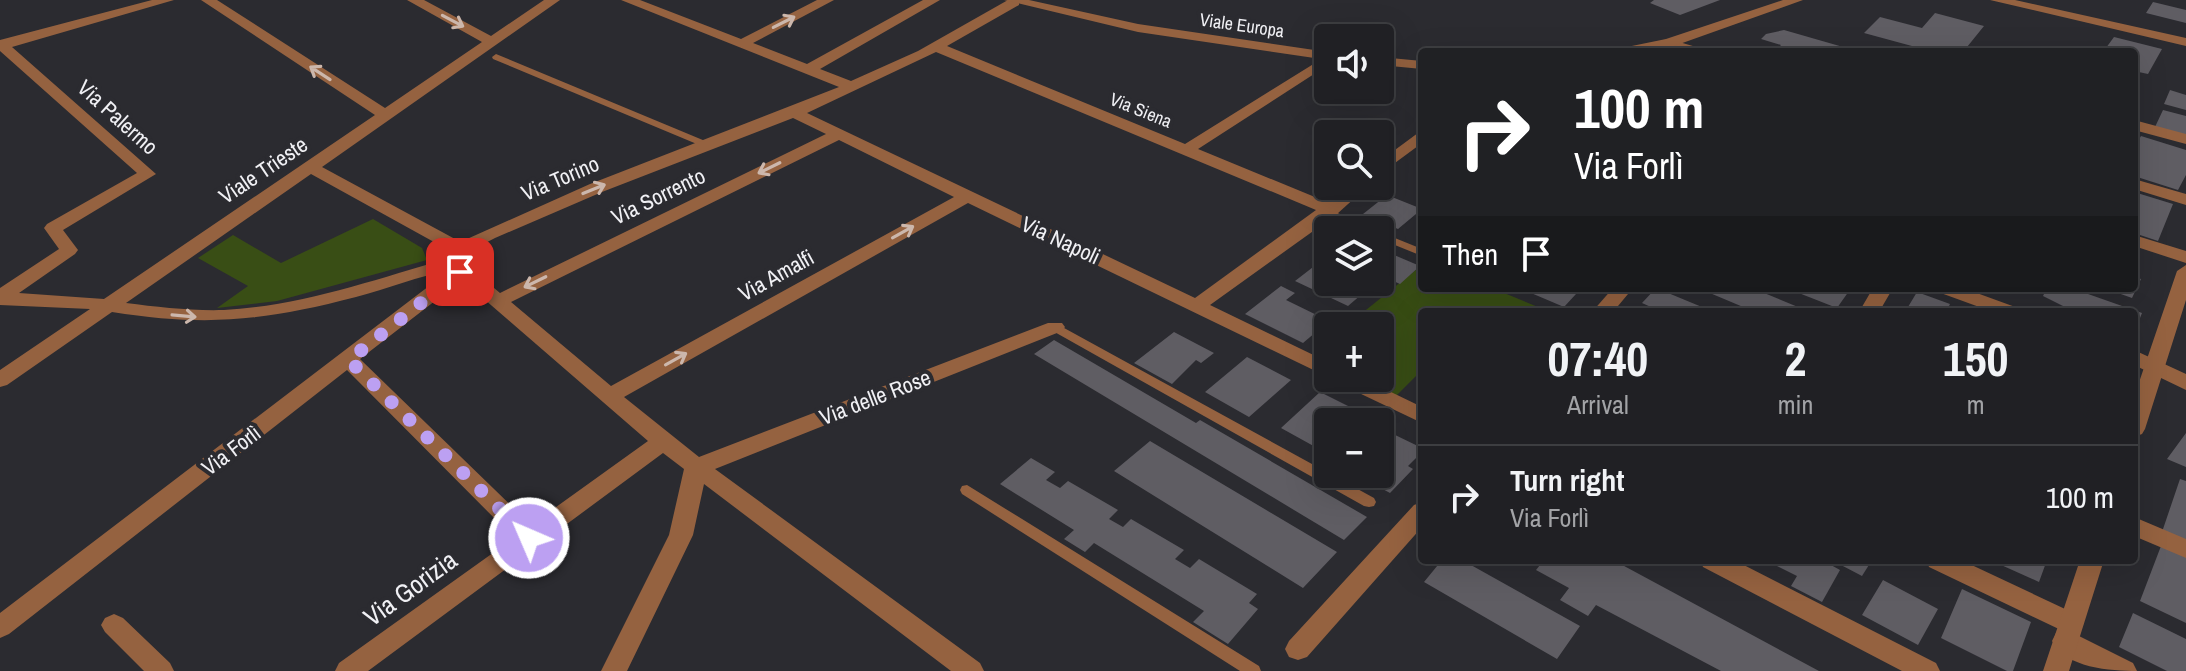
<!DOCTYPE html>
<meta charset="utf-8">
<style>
body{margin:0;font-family:"Archivo Narrow",sans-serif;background:#28282c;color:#f1f3f6;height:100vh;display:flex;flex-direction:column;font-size:30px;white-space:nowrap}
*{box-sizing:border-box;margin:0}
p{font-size:26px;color:#a2a3a6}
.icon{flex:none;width:44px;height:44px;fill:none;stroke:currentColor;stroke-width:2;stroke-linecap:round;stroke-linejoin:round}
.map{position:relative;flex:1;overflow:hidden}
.drawer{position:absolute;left:1418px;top:308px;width:720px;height:256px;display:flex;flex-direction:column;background:#202024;border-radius:8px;box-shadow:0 8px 32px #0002,0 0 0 2px #3d3e41}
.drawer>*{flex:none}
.hud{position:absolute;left:1418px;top:48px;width:720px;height:244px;border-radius:8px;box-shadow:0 8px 32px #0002,0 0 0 2px #3d3e41;background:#202124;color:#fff;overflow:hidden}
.fabs{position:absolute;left:1314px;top:24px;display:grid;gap:16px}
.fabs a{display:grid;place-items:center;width:80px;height:80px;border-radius:8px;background:#202024;box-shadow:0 8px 32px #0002,0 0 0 2px #3d3e41;font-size:40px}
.pin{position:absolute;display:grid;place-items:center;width:68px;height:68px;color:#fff;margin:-34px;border-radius:16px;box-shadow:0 4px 12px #0006}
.me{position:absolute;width:88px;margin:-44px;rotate:315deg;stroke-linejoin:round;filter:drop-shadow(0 0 6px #0008)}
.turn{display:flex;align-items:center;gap:28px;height:168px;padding:0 24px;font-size:36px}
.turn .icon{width:104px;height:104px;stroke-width:2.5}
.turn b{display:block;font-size:56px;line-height:68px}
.then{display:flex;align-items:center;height:76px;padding:0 24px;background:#0003;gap:16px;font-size:30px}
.eta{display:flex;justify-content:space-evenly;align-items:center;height:136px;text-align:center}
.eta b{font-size:48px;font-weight:700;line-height:56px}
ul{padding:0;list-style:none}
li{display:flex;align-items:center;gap:24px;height:104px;padding:0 24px;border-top:2px solid #3d3e41}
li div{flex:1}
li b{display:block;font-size:30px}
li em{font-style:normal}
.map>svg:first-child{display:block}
.green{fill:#394e15}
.building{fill:#5f5d63}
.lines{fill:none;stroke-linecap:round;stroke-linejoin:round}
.service{fill:#956240;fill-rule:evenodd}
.minor{fill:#956240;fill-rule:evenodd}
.tertiary{fill:#956240;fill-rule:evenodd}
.oneway{stroke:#ccb7ac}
.route{stroke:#bca0f2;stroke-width:14;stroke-dasharray:0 25.2}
.labels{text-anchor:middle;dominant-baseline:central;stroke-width:8;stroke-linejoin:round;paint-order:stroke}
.far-street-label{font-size:18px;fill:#f0f0f4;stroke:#2b2b30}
.street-label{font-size:22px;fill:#f0f0f4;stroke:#2b2b30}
.near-street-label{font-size:26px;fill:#f0f0f4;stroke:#2b2b30}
</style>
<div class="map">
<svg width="2186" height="671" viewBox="0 0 2186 671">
<rect width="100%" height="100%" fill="#2b2b30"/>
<path class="green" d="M373,219L422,248L427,260L277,301L217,308L248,286L198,258L233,235L281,263Z
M1422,265V288H1492L1550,312H1422V370L1396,396L1360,378H1380V326H1346Z"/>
<path class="building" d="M1654,0H1720L1680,15L1650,3Z
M2153,2L2186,10V23L2146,13Z
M1935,13L1984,26L1963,52H1934L1864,33L1880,17L1922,28Z
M1784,30L1857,51V52H1784L1776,50L1781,45L1761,39L1766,34Z
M2114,37L2162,49L2148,74L2134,71V52H2103Z
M2170,90L2186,95V110L2164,104Z
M2163,110L2186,116V135L2155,127Z
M2141,136L2186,150V175L2178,190L2134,176V148Z
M2134,192L2173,204L2158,241L2134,233Z
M1387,195L1422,209L1398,229L1363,214Z
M1380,249L1420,266L1400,284L1380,275Z
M1317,264L1328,269V282H1356L1369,288L1348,306L1295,281Z
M2134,277L2141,279L2132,298L2104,288H2134Z
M1281,286L1295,293L1286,300L1329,321L1303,343L1245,314Z
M1519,288H1561L1576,294L1564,307Z
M1656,288L1714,312H1662L1642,303Z
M1698,288H1752L1810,312H1755Z
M1786,288H1840L1849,291L1837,308Z
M2047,288H2071L2142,313L2134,333V312H2075L2043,296Z
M1917,292L1950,304L1946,312H1905Z
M1174,332L1214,353L1201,363L1196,360L1172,384L1134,363Z
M1054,340L1196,423L1200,420L1367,517L1344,540L1034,354Z
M1247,357L1291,380L1249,417L1205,392Z
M1320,392L1368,416L1363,422H1328V454L1281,428Z
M1391,433L1422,448V452L1408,466L1413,469L1390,493L1355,474H1380V444Z
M2186,433V467L2167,459Z
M1150,441L1337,552L1303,588L1114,471Z
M1031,458L1055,472L1046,480L1060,488L1068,481L1118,510L1109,519L1123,527L1131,519L1184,550L1175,559L1190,568L1199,559L1257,594L1249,603L1258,609L1228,644L1193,622L1204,611L1094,543L1085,552L1064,539L1074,530L1000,484Z
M2180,479L2186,481V542L2162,532Z
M2161,546L2186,557V623L2140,601Z
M1442,560H1462L1580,626L1557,659L1424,582Z
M1544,560H1613L1819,671H1721L1596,605L1588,616L1560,600L1569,588L1536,570Z
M1765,560H1822L1840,570L1822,602L1791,586L1797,576Z
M1844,560H1872L1862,576L1841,565Z
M1990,560H2047L2039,582Z
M1883,580L1938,609L1918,645L1862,615Z
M1962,589L2031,622L2013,671H2007L1941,638Z
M2133,613L2186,639V671H2167L2119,647Z"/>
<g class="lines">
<path class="service" d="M496,54L710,143L712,145L710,147H704L493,59L492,57Z
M1328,209L1373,228L1374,230H1360L1324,214L1323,212Z
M1380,232L1422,249V256L1380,239Z
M1055,323L1374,498L1376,502L1374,506L1369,507L1364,506L1051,330L1049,327Z
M967,485L1259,666L1261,671H1240L962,494L960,490L962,486Z"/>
<path class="minor" d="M152,0H174L12,47L156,174L63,230L78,250L75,254L19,293L104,299L375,115L201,0H217L385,108L482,42L407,0H424L491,36L544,0H560L322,167L455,239L458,243L590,184L839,87L621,0H640L741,39L817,0H834L753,43L807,64L923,0H940L820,69L851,81L918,51L1008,0H1019V5L947,46L1185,144L1328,55V65L1198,149L1327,202L1349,186H1368L1337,214L1210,305L1328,362V377L968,203L624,397L699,457L1048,323H1062L1065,327L1062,331L715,469L980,663L984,671H951L704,484L693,535L627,671H601L669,535L684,469L663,453L368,671H335L339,663L514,538L347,370L9,634L0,638V613L450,270C419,276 387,289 356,297C263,321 207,327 112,312L7,385L0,387V370L90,309L0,305V288L59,249L44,228L47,224L137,173L0,51V40ZM936,52L1316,210L1195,298L807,113ZM793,118L826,134L500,293L463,262L468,252L495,238L602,192ZM839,140L954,197L611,386L511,302ZM311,174L443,247H453L446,259C374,280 300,306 224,310C191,311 158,307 126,303ZM462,280L648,441L531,525L360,359Z
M1669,39L1703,49L1705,52H1683L1664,46V40Z
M2134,120L2186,134V144L2134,130Z
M1422,130V143L1380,174V161Z
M2134,179L2186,194V205L2134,189Z
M2134,235L2186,251V263L2134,246Z
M1613,288H1633L1613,312H1592Z
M1873,288H1893L1879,312H1859Z
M1935,288H1963L2018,308L2021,312H1993L1938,292Z
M2134,350L2186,374V390L2134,365Z
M1335,378H1362L1422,407V423L1338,383Z
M1422,502V527L1307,657L1298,660L1289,657L1285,649L1289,641L1414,505Z
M2134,517L2186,539V558L2134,536Z
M1700,560H1734L1936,663L1940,671H1902L1703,567Z
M1926,560H1961L2080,616L2084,623L2080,630L2073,633L2133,663L2137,671C2111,671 2065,668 2052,641L2056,633L2063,631L1929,567Z
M114,614L123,618L170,663L174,671H144L105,632L101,625L105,618Z"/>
<path class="tertiary" d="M1004,0H1029L1138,24L1328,52V60L1138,32Z
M1783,0H1803L1674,46L1644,52H1615L1622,48L1666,39Z
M1990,0H2015L2186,38V46Z
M1380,57L1422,61V69L1380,65Z
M2186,265V300L2145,429L2142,434L2134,437V397L2177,271Z
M2080,560H2104L2069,671H2043Z"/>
</g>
<defs><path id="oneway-shaft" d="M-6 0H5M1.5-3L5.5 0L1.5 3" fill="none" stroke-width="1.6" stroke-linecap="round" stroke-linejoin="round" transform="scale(2)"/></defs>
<g class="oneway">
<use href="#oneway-shaft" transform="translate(453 21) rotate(28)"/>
<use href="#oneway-shaft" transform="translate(784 22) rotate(-27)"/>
<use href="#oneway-shaft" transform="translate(320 73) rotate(-147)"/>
<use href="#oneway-shaft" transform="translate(769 168) rotate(154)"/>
<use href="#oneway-shaft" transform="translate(594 189) rotate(-22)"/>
<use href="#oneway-shaft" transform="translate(903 232) rotate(-29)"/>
<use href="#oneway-shaft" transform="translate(535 282) rotate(154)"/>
<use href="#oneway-shaft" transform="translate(184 316) rotate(5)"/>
<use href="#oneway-shaft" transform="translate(676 359) rotate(-29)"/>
</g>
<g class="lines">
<path class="route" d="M460,272L349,360L529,538"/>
</g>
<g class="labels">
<g class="far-street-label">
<text transform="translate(1242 25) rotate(8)">Viale Europa</text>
<text transform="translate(1141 110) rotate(22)">Via Siena</text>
</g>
<g class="street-label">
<text transform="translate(118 117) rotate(42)">Via Palermo</text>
<text transform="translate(263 170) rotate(-34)">Viale Trieste</text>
<text transform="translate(560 178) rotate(-23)">Via Torino</text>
<text transform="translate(658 196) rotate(-26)">Via Sorrento</text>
<text transform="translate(1061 240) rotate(25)">Via Napoli</text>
<text transform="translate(776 275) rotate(-29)">Via Amalfi</text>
<text transform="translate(875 397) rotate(-21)">Via delle Rose</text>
<text transform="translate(231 450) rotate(-37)">Via Forlì</text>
</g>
<g class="near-street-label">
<text transform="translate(410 588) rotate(-36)">Via Gorizia</text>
</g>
</g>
</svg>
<div class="fabs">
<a><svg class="icon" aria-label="sound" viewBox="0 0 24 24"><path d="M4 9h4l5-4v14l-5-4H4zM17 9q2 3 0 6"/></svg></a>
<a><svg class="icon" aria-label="search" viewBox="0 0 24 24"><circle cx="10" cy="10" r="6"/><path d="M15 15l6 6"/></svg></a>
<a><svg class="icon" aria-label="layers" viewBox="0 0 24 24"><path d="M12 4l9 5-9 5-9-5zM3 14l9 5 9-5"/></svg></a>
<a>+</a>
<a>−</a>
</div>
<div class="pin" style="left:460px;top:272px;background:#d93025"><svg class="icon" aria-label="arrive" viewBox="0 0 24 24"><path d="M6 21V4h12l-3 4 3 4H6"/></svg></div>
<svg class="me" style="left:529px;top:538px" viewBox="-20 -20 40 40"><circle r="17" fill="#bca0f2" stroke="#fff" stroke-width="3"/><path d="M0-11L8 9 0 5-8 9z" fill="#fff"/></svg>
<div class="hud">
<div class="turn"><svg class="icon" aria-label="right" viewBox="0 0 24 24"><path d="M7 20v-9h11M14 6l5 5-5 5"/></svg><div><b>100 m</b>Via Forlì</div></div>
<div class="then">Then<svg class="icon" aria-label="arrive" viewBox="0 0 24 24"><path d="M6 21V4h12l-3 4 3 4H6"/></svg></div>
</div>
<section class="drawer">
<div class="eta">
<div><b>07:40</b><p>Arrival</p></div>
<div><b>2</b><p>min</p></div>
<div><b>150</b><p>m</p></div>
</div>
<ul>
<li><svg class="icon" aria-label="right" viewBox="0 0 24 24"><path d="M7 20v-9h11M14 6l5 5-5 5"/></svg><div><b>Turn right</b><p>Via Forlì</p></div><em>100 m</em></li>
</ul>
</section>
</div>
